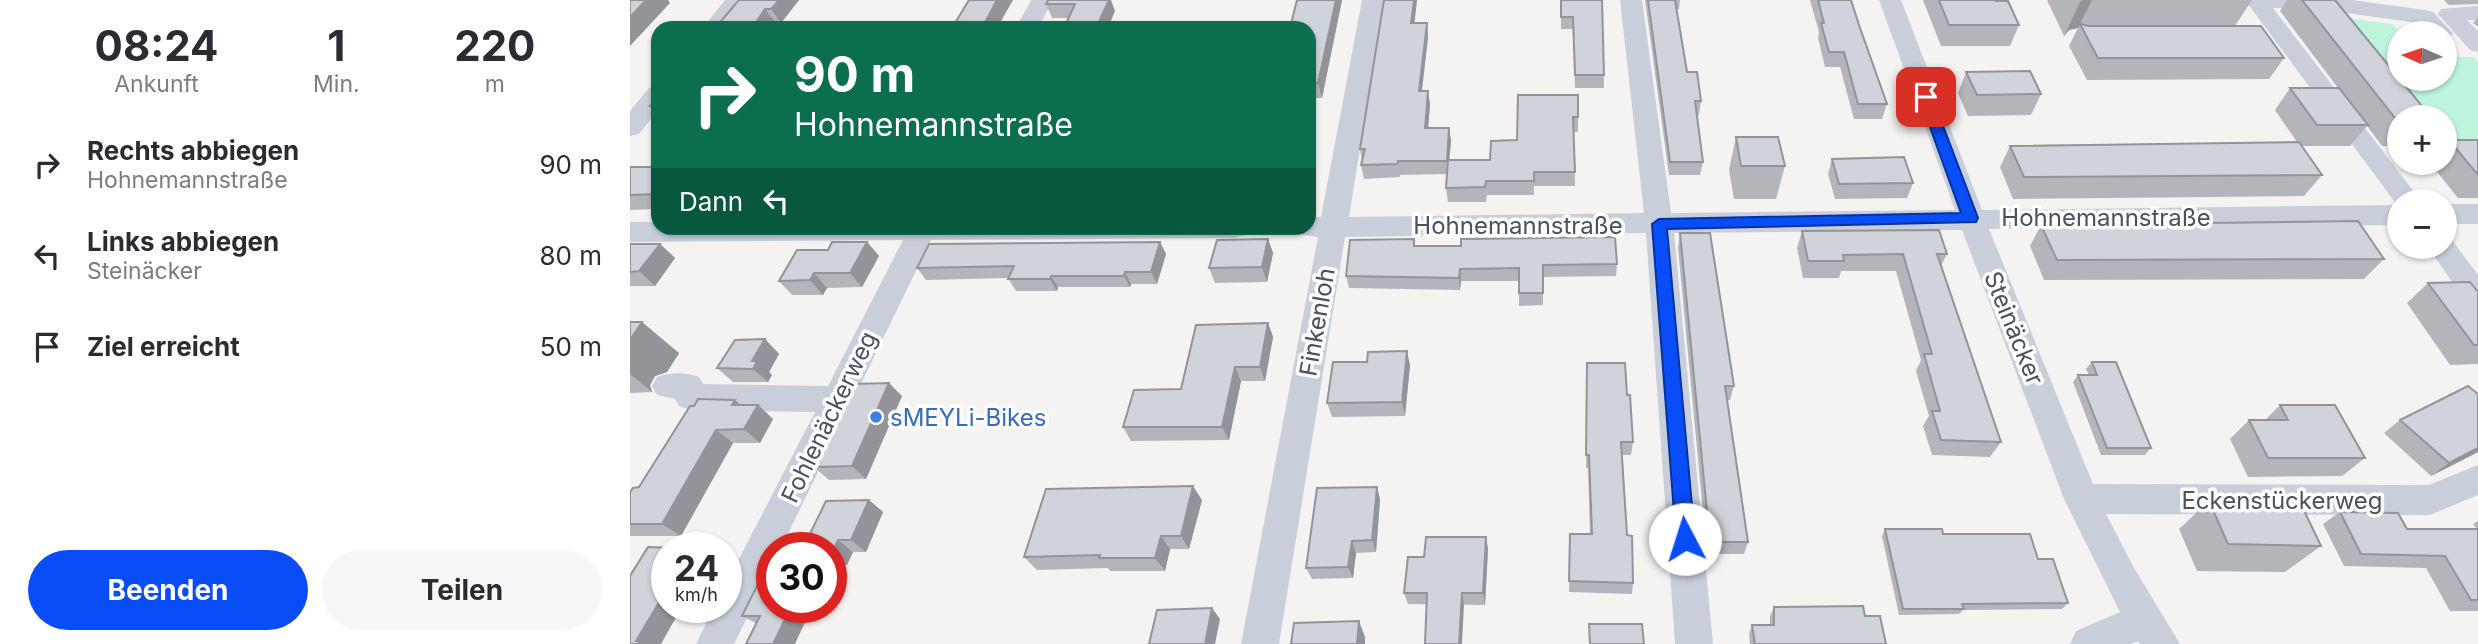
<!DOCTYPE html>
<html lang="de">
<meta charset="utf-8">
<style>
body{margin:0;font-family:Inter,sans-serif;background:#f7f7f7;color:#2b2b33;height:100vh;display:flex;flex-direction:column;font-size:26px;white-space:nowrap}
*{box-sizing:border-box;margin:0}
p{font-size:23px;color:#7c7c81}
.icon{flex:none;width:38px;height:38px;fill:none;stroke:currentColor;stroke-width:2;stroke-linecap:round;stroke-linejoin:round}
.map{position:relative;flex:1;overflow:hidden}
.side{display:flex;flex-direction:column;background:#fff;width:630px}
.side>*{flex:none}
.banner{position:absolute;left:21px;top:21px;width:665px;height:214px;border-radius:21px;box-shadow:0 2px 5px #0004;background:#0b6e4f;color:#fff;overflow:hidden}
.needle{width:46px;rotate:273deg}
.tools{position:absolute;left:1757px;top:21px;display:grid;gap:14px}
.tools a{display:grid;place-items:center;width:70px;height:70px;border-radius:50%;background:#fff;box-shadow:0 2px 5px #0004;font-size:35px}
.speed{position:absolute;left:21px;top:532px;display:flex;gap:14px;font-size:35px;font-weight:700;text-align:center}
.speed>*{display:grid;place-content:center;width:91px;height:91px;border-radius:50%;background:#fff;box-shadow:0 2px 5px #0004;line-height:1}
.speed small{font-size:18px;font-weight:400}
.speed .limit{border:10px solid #d22;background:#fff;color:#111}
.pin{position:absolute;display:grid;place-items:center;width:60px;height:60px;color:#fff;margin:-30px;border-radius:14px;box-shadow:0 4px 10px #0006}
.me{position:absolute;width:77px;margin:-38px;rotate:355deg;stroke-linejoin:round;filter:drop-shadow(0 0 5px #0008)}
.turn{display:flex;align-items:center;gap:24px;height:147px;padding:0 28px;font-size:32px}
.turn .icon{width:91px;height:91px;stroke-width:2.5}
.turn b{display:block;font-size:49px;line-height:60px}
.then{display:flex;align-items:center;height:66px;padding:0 28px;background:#0003;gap:14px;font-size:26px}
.eta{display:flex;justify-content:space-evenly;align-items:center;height:119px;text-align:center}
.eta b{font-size:42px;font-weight:700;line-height:49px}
.primary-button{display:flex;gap:14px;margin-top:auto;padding:14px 28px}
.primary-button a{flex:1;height:80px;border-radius:42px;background:#094df8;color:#fff;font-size:28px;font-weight:700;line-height:80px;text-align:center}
.primary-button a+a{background:#f7f7f7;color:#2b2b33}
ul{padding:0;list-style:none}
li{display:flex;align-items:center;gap:21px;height:91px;padding:0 28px}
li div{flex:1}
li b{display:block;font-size:26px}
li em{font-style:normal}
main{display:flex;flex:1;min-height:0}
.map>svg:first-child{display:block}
.green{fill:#bef4dc}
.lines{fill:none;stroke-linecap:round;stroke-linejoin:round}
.minor{fill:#c8cfdb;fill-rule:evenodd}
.wall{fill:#b4b5bb}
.shaded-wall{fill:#929499}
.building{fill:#d1d3da;stroke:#929499;stroke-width:2}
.route{fill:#094df8;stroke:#0632a1;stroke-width:2}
.shop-dot{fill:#3f7fe0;stroke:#fff;stroke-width:2.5}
.labels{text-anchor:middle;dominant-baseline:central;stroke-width:7;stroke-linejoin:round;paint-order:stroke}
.street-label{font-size:24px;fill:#485262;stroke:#fff}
.shop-label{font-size:24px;fill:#366cbe;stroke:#fff;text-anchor:start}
</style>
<main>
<section class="side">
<div class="eta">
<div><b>08:24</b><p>Ankunft</p></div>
<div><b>1</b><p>Min.</p></div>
<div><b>220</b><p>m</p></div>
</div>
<ul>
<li><svg class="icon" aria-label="right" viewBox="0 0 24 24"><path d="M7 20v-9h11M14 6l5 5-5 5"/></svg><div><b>Rechts abbiegen</b><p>Hohnemannstraße</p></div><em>90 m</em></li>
<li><svg class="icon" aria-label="left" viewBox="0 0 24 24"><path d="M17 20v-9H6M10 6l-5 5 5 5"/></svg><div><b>Links abbiegen</b><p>Steinäcker</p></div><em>80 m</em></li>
<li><svg class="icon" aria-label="arrive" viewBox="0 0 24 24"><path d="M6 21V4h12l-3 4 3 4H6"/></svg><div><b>Ziel erreicht</b></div><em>50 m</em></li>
</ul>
<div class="primary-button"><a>Beenden</a><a>Teilen</a></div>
</section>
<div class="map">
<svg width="1848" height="644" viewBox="0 0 1848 644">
<rect width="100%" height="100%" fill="#f5f3f2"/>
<path class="green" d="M1701,16L1762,24L1771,33L1769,79H1815V57H1844L1848,62V166H1803L1809,173H1795L1787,163H1815V117H1769Z"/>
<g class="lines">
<path class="minor" d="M95,0H118L96,28H73Z
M401,0H423L408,28H386Z
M732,0H754L719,217L1014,213L990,0H1012L1041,213L1325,210L1249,0H1271L1352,210L1767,205L1615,0H1722L1795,10L1803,12L1823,33L1819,38L1815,39V33H1798L1788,23L1681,8H1643L1791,201H1769V225L1359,229L1463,484L1799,485L1848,465V495L1800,515L1476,514L1504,568L1550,644H1510L1508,641L1501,644H1440L1446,631L1490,612L1434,499L1332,230L1044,233L1083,644H1045L1016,233L715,237L649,644H611L688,237L669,234L666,228H679V217H691Z
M1848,6V20H1837L1848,31V52L1840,50L1808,14L1811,9Z
M28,86V110L9,134L0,136V111L19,88Z
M1815,204H1848V224H1815Z
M0,222H28V228H618L614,235L604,238L301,240L151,548H142V567L104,644H66L84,607H96V584L185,412L60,410L49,406L45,399L27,395L22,386L27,377C42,372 54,372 69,377L73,384L198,386L273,240L0,242Z
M1815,237L1822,240L1848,275V308L1838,305L1798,247H1815Z"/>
</g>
<path class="wall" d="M109,0H169L151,23H146Z
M418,0L485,11L439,18H422L416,4Z
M667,0H712L692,98H679V28Z
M754,0H787L784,23H797L798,37L792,91L800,104L798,128H819L821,141L819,160H860L887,140L888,95L948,117V132H944L945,186H904V195H857L856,202H818L816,188L817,174L770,175V177L734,179L731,165L732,161L730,149Z
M931,0H972L974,88H945L943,29H931Z
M1015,0H1050L1049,9H1047L1057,72L1071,101L1069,115H1067L1073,162L1070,175H1039Z
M1180,0H1221L1229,25L1257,104L1252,119H1224L1210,67H1195L1188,38L1189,32Z
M1293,0H1366L1389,25L1380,46H1311Z
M1417,0H1622L1605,26L1654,58L1639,79L1457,80L1439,46L1448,28L1439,30L1434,36Z
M1657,0H1705L1769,117V146H1752L1737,126L1720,146H1672L1692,175L1674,196L1383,199L1370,167L1380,146L1667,142L1645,110L1660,88H1708L1650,11Z
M1814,0H1848V4L1819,5Z
M1848,17V27L1843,23Z
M1336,72L1411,94L1401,115L1338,116L1328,93Z
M28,97V115L20,106Z
M1106,137L1155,166L1146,199H1104L1099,170Z
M1819,140H1848V198H1828L1800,163H1815V145Z
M1202,159L1283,183L1277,198L1205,199L1198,174Z
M0,167H28V209L0,210Z
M1411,225L1754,259L1734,279L1414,280L1400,246Z
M1172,231L1317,254L1311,266L1371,442L1360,457L1302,455L1293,426L1299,416L1286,371L1291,360L1266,271H1211L1209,278H1173L1167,248Z
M1050,233L1104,386L1100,400H1097L1118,542L1114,554H1077L1048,248Z
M638,239L643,253L637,282L585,283L579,268Z
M237,242L249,256L232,287L197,288L193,295H162L149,281L198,250Z
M530,242L536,254L527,284H501L500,287H428L427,291H386L378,278L296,280L287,268Z
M0,244H30L45,258L25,286H0Z
M785,246L987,264L986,276L913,277V305L889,306V281H831L830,290L719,288L716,276Z
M1798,283L1848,292V364L1820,365L1777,303Z
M0,322L49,353L37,372L25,376L20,385L22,392L0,393Z
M638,323L643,337L635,381H611L599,440L501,441L493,427L551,389Z
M135,339L149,354L139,372L142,375L138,382H103L87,368Z
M1462,362L1521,448L1515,455H1471L1443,382L1448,375H1459L1456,369Z
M957,363L997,395L1003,442L1001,455H992L997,535L1003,583L1002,594L939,592L940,534H960L958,468H956Z
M780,365L775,416L702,417L697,403Z
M1848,394V452L1801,476L1754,433L1770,420Z
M272,396L236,479L199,480L184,467Z
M111,405H128L143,419L130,443H103L51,536H0V492L9,487Z
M1650,405L1735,458L1712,476L1618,477L1600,439L1619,420H1635Z
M747,487L750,500L746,552L726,553L723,578L682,579L676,568Z
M239,500L253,512L236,552H223L217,565L201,566V548Z
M572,500L559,549H540L535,571H480L478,568L407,570L394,557Z
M1579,501L1691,546L1655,572L1567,571L1549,529Z
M1710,512L1777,529H1847L1843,524L1848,521V611H1820L1796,568L1714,566L1693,524Z
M1255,529L1313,534L1408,559L1438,603L1432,609L1333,610L1329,614L1269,615L1252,536Z
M856,537L858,549L855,605L778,604L774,593L794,557Z
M137,566L165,644L112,616Z
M1144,607L1256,644H1120L1119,634L1122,625H1140V616Z"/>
<path class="shaded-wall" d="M16,0H38L40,3L0,46V17Z
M149,0H169L151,23L141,9Z
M367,0H383L367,28H352Z
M479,0H481L485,11L478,28H466Z
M706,0H712L692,98L688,83Z
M784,0H787L783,37L781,23Z
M1453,0H1462L1448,28L1439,30L1434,36L1450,2Z
M135,9L146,23L142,28H122Z
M797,23L798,37L790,105L789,91Z
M798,91L800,104L797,142L795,128Z
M819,128L821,141L818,174L817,161Z
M679,147L681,155L679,166Z
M638,239L643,253L637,282L632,267Z
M237,242L249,256L232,287L220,273Z
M530,242L536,254L527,284L521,272Z
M30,244L45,258L25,286L9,271Z
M830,269L831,281L830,290L829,278Z
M495,272L501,284L500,287L494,276Z
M184,273L197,288L193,295L180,280Z
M421,276L428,287L427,291L420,279Z
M12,322L49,353L37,372L25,376L20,385L22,392L0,374V340Z
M638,323L643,337L635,381L630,367Z
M135,339L149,354L139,372L142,375L138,382L123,369L122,361Z
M777,351L780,365L775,416L772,402Z
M605,367L611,381L599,440L592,427Z
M259,383L272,396L236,479L222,466Z
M105,400L121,414L102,405Z
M128,405L143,419L130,443L114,429Z
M86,430L103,443L51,536L32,524Z
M1848,448V452L1801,476L1819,463Z
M563,486L572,500L559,549L551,536Z
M747,487L750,500L746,552L742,540Z
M239,500L253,512L236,552L221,540Z
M531,536L540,549L535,571L525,558Z
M856,537L858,549L855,605L853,593Z
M208,540L223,552L217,565L202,553Z
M722,541L726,553L723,578L718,567Z
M37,589V607H52L31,644H8L6,641Z
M832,593L834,604L832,644H829Z
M161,607H182L165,644H143Z
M582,608L590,619L585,644H575Z
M729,621L735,637V644H727Z"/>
<path class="building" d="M0,0H16L0,17Z
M109,0H149L141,9H135L122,28H85Z
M339,0H367L352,28H322Z
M418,0H479L466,28H434L445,4H416Z
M667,0H706L688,83H679V28H660Z
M754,0H784L781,23H797L789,91H798L795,128H819L817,161H768L767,164L731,165L735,149H730Z
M931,0H972L974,75H945L943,17H931Z
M1018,0H1045L1057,72H1067L1071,101H1065L1073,162H1040Z
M1188,0H1221L1229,25L1257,104H1228L1214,52H1199L1191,23H1194Z
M1309,0H1366V1H1378L1389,25H1319Z
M1672,0H1705L1801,117H1769V123Z
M1450,24L1459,26H1631L1654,58H1468Z
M1400,71L1411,94L1347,95L1336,72Z
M1660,88H1709L1738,125H1687Z
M888,95H948V117H943L945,172H904V181H856L855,187L816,188L818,160H860L861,141L887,140Z
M28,97V106H20Z
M1106,137H1148L1155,166H1111Z
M1819,140H1848V175Z
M1669,142L1692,175L1394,177L1380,146Z
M1274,157L1283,183L1209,184L1202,159Z
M0,167H28V194L0,195Z
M1728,221L1754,259L1427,260L1411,225Z
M1309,230L1317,254H1307L1371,442L1311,440L1302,411H1310L1294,354H1302L1273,254L1213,255L1214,261H1178L1172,231Z
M1050,233H1080L1104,386H1095L1118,542H1080Z
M985,237L987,264L913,265V293H889V268L830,269L829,278L716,276L720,240L784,239V246H831V239Z
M638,239L632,267L579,268L587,240Z
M202,242H237L220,273H184L180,280L149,281L167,250H198Z
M530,242L521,272H495L494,276H421L420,279H378L384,266L287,268L299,244Z
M0,244H30L9,271L0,272Z
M1840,282L1848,292V345H1844L1798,283Z
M0,322H12L0,340Z
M638,323L630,367H605L592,427H493L504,390L551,389L566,325Z
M135,339L122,361H127L123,369L87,368L105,340Z
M777,351L772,402L697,403L703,362H737L738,352Z
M1462,362H1486L1521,448H1477L1448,375H1467Z
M957,363H995L997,395H1000L1003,442H991L997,535L1002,536L1003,583L939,581L940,534H962L959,455H956Z
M259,383L222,466L184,467L224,384Z
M1838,386L1848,394V448L1819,463L1770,420Z
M68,399L105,400L102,405H128L114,429L86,430L32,524H0V492L3,488L9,487L60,406H64Z
M1650,405H1705L1735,458H1638L1619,420H1658Z
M563,486L551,536H531L525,558H469L470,555L394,557L416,489Z
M747,487L742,540L722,541L718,567L676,568L687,488Z
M239,500L221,540H208L202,553L201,548H173L196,501Z
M1579,501L1671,504L1691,546L1598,544Z
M1710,512L1768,513L1777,529H1848V600H1841L1815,556L1731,554Z
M1255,529H1312L1313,534H1400L1408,559H1423L1438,603L1332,604L1334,609H1273Z
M796,537H856L853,593H832L829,644H795L797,593H774L778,557H794Z
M18,547L44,548H37V589L6,641H10L8,644H0V576Z
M142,565V607H161L143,644H116L130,616H112L137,566Z
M1233,606L1235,616H1250L1256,644H1125L1122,625H1144V607Z
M582,608L575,644H519L527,610Z
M729,621L727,644H661L664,623Z
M959,624H1012L1014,644H960Z"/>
<path class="route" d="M1296,93L1302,97L1348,218L1346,222L1037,229L1065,539L1062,545L1055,548L1049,545L1046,539L1022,224L1029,219L1331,213L1289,97Z"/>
<circle class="shop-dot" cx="246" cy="417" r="7"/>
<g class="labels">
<g class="street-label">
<text x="1476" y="217">Hohnemannstraße</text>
<text x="888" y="225">Hohnemannstraße</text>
<text transform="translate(687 322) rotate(-80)">Finkenloh</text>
<text transform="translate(1384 328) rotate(68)">Steinäcker</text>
<text transform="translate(199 417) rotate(-64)">Fohlenäckerweg</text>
<text x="1652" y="500">Eckenstückerweg</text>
</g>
<g class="shop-label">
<text x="260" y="417">sMEYLi-Bikes</text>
</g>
</g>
</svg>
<div class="tools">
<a><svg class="needle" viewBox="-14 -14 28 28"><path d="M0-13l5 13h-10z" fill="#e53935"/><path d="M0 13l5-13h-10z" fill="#7c7c81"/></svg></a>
<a>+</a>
<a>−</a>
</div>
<div class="speed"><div>24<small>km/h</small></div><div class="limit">30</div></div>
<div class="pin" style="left:1296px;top:97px;background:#d93025"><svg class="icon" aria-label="arrive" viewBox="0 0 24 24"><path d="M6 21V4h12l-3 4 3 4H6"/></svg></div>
<svg class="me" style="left:1055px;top:539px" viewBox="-20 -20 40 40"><circle r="19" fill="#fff"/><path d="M0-13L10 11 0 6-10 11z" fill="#094df8"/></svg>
<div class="banner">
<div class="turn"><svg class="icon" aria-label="right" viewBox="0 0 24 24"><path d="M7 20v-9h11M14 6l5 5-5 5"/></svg><div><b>90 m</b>Hohnemannstraße</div></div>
<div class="then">Dann<svg class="icon" aria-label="left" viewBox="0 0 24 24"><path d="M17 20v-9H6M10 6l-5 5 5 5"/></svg></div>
</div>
</div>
</main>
